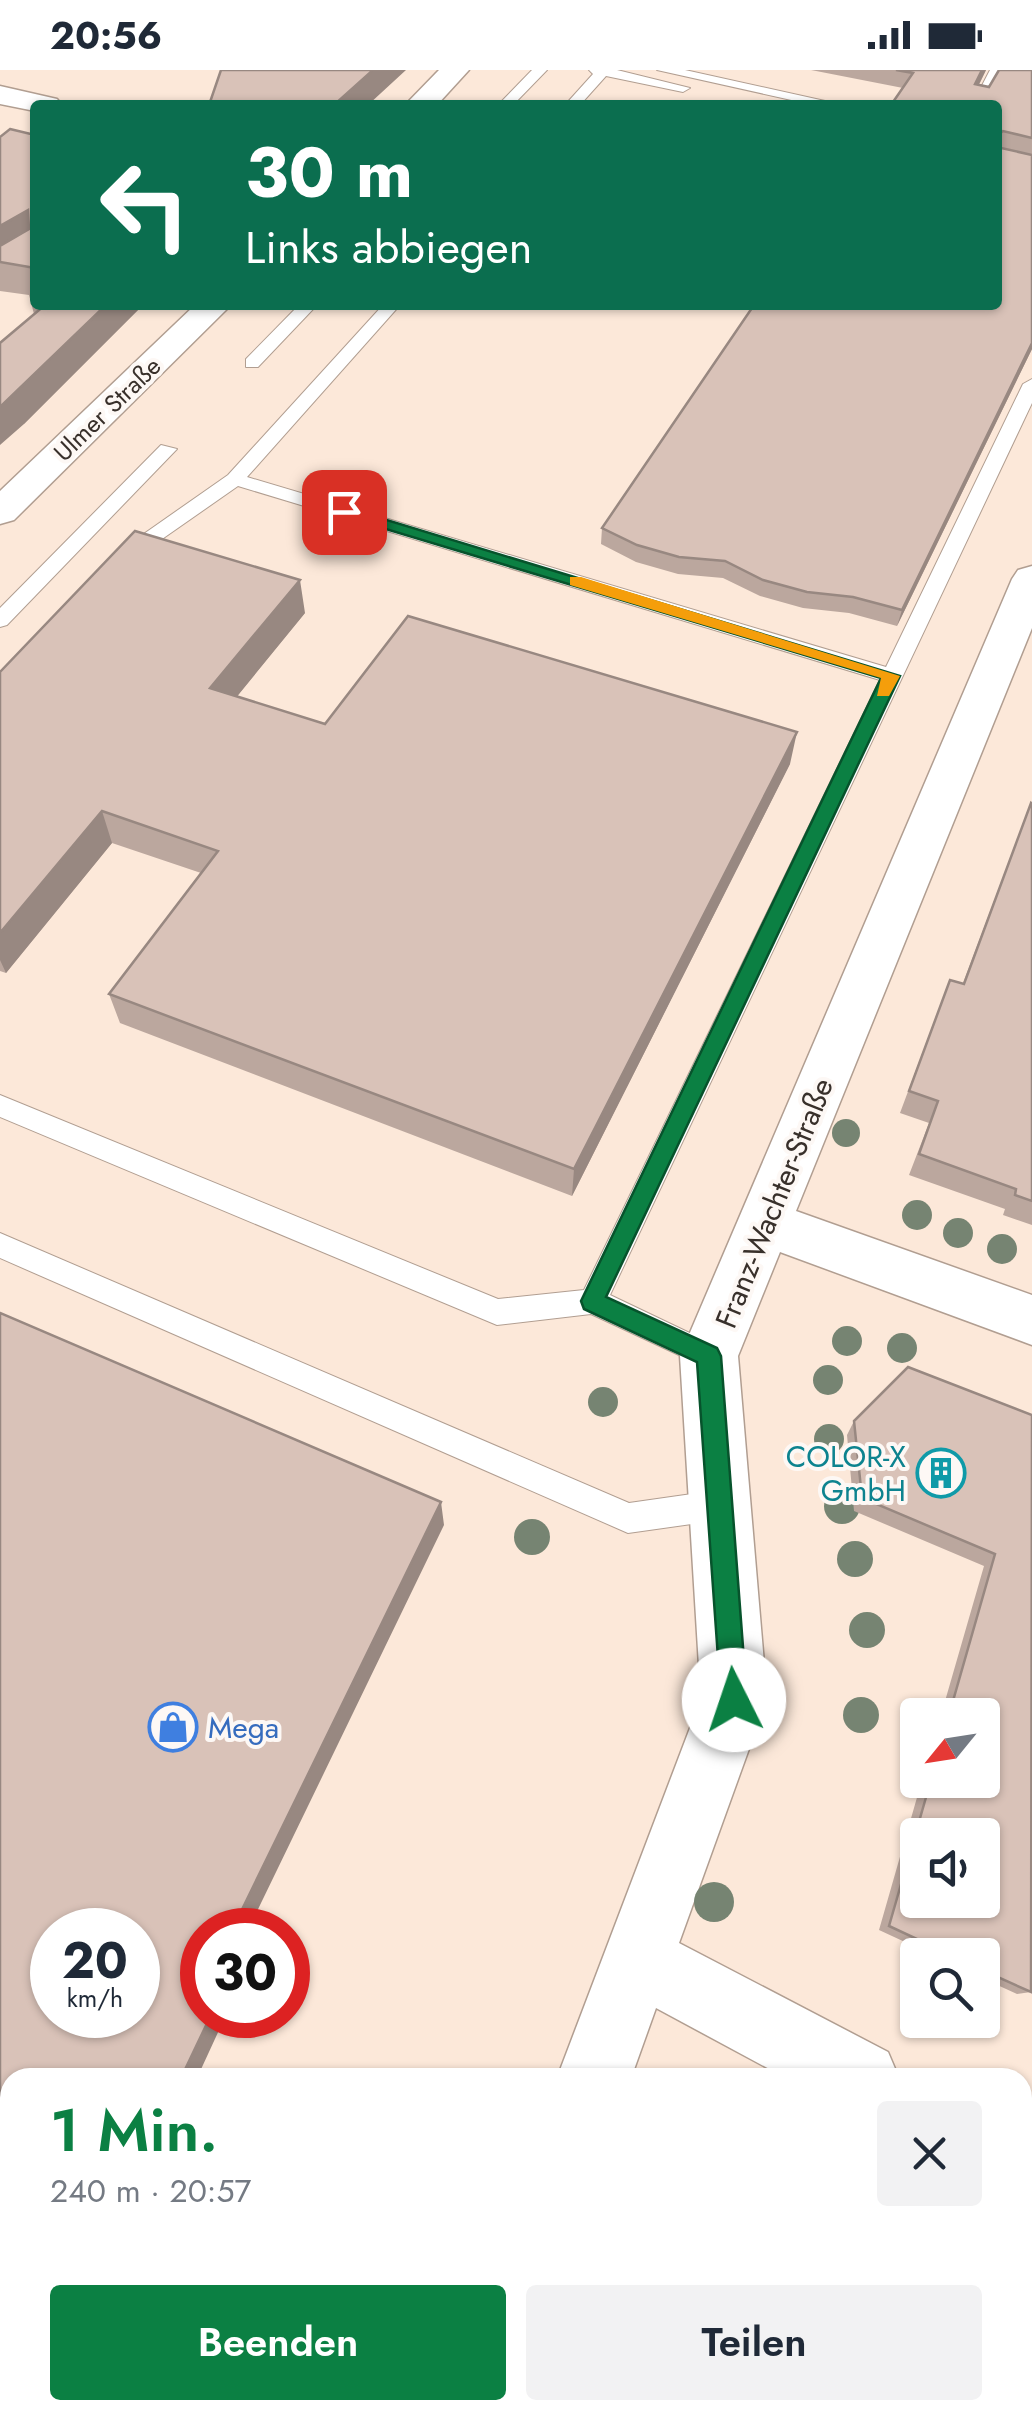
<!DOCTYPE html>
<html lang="de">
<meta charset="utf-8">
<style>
body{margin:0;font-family:Jost,sans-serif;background:#f2f2f3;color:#1f2937;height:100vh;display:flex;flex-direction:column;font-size:38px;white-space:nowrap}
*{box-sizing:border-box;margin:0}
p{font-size:32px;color:#747a83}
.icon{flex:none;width:55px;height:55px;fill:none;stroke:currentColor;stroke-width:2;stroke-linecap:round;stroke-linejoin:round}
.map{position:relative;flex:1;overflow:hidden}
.side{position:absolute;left:0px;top:1998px;width:1032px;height:352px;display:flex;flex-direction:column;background:#fff;border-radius:30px 30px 0 0;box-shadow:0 2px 8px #0004}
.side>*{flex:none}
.top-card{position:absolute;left:30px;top:30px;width:972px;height:210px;border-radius:10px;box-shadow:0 2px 8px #0004;background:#0b6e4f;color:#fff;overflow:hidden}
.needle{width:65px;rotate:240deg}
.tools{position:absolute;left:900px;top:1628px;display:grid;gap:20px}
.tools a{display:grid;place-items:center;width:100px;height:100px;border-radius:10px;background:#fff;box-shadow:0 2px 8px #0004;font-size:50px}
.speed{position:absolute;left:30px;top:1838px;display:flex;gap:20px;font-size:50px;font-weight:700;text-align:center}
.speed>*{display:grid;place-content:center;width:130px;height:130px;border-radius:50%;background:#fff;box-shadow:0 2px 8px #0004;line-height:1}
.speed small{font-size:25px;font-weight:400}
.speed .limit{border:15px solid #d22;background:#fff;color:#111}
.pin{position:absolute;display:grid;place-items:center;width:85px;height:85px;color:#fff;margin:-42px;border-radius:20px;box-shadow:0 5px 15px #0006}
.me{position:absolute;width:110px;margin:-55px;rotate:356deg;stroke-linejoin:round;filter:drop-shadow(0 0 8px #0008)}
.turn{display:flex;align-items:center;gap:35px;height:210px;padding:0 50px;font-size:45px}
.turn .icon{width:130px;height:130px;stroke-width:2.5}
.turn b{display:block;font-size:70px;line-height:85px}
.round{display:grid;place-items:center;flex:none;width:105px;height:105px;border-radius:10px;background:#f2f2f3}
.summary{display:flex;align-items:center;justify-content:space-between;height:170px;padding:0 50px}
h1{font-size:60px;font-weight:600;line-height:75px;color:#0b8043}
.action{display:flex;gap:20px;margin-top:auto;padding:20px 50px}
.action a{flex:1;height:115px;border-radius:10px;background:#0b8043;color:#fff;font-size:40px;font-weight:600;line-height:115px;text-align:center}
.action a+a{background:#f2f2f3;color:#1f2937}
.status{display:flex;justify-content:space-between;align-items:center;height:70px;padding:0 50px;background:#fff;direction:ltr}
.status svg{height:28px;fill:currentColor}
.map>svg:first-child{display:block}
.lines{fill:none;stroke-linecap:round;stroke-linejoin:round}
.service-casing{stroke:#b19e91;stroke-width:2}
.minor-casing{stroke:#b19e91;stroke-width:3}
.service{fill:#fff;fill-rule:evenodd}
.minor{fill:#fff;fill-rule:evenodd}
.tree{fill:#768472}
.wall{fill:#bba79e}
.shaded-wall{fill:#988881}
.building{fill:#d9c2b8;stroke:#988881;stroke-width:2.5;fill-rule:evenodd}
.route{fill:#0b8043;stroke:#07532c;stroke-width:2.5}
.slow{fill:#f59e0b}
.labels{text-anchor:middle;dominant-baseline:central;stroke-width:8;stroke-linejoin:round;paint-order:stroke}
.far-street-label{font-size:25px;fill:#38302b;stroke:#fdf8f5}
.street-label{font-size:30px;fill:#38302b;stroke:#fdf8f5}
.culture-label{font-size:30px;fill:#0d838f;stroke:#fdf8f5;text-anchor:end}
.shop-label{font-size:30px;fill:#366cbe;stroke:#fdf8f5;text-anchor:start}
</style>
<div class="status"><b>20:56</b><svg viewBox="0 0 49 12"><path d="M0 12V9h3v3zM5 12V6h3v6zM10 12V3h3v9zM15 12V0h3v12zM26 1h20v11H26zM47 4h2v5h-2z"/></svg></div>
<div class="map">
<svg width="1032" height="2349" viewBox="0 0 1032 2349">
<rect width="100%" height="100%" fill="#fce8d9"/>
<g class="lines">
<g class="service-casing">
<path id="service" d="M532,0H547L513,35H498Z
M589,0H617L690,18L683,22L606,6L580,35H565L593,4Z
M657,0H685L843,35H814Z
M990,0H1004L985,29H975Z
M299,235H317L258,297H246V289Z
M383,235H400L247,407L886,597L1023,314L1032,309V333L610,1225L719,1277L723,1286L719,1295L709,1299L591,1244L497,1255L0,1047V1025L498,1229L584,1220L880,610L238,416L132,490H118V482L228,405Z
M161,375L177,379L7,555L0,557V538Z
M0,1163L629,1433L720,1420L731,1425L735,1435L731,1445L720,1450L628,1463L0,1188Z"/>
</g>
<g class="minor-casing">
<path id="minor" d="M439,0H469L437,35H405Z
M0,16L57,29L62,35H35V41L0,34Z
M195,235H231L14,450L0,454V421Z
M1032,496V558L796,1141L1032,1225V1275L780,1182L738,1286L767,1629L679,1873L888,1982L899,2008H786L656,1938L631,2008H557L701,1629L680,1286L1012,509L1018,500Z
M1022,2053L1032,2057V2134L1022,2130Z
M428,2340H510L507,2349H425Z"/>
</g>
<use href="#service" class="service"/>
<use href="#minor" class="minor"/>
</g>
<g class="tree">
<circle cx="846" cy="1063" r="14"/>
<circle cx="917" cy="1145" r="15"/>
<circle cx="958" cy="1163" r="15"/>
<circle cx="1002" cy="1179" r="15"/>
<circle cx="847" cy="1271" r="15"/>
<circle cx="902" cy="1278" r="15"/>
<circle cx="828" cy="1310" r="15"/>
<circle cx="603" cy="1332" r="15"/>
<circle cx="829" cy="1369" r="15"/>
<circle cx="842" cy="1436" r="18"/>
<circle cx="532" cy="1467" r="18"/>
<circle cx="855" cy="1489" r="18"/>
<circle cx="867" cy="1560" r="18"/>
<circle cx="861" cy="1645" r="18"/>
<circle cx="714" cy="1832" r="20"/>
</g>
<path class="wall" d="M811,0H986L979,15L989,17L1032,0V279L897,556L849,543L803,538L760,526L723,508L678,504L636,492L601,474L602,458L903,18Z
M35,65V235H143L24,354L34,244L29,225L0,221V67Z
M305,543L237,626L325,654L790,694L572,1126L120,953L109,924L201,803L112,773L6,903L0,901V602Z
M1031,733L1032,734V1155L1003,1145L1005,1139L909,1105L929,1053L900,1043L941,933L963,913Z
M1032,1345L1031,1922L1017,1924L982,1908V1885H933L879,1860L922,1710H982V1645H941L984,1496L854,1441L847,1365L854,1351Z
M556,2340H723L722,2344L730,2349H553Z"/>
<path class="shaded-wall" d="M373,0H406L368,35H334Z
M982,0H986L971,30L975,14Z
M28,140L35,167L0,190V156Z
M106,235H143L24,354L0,375V337Z
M1032,273V279L897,556L902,540Z
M300,510L305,543L217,651L210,618Z
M797,662L790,694L572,1126L574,1099Z
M102,741L112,773L6,903L0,890V863Z
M441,1432L444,1455L248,1860H232Z
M211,1945H226L197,2008H181Z
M10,2315V2340H16L12,2349H0V2335Z"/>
<path class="building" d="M221,0H373L334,35H209Z
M896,0H982L975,14L989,17L999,0H1032V68L1003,61L998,65L1001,78L1032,85V273L902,540L853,527L807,522L763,510L725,491L679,487L637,475L602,458L754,235H998V35H891L913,3Z
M10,59L35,65V198L0,192V176L29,159L28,140L0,156V67Z
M45,235H106L0,337V273Z
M135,461L300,510L210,618L325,654L408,546L797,662L574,1099L109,924L218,781L102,741L0,863V602Z
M1031,733L1032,734V1131L1015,1125L1016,1119L919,1084L938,1031L909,1021L950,910L964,914Z
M0,1243L441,1432L232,1860H202V1945H211L181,2008H10V2315L0,2335ZM52,1860H138V1945H52Z
M908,1297L1032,1345L1031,1922L982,1900V1885H951L889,1856L931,1710H982V1645H949L995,1484L862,1428L854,1351ZM918,1765H982V1830H918Z
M354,2340H395L391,2349H370Z
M565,2340H723L721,2349H562Z"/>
<path class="route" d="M344,437L900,606L606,1227L717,1278L721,1286L747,1630L744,1639L734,1643L724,1639L721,1630L697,1292L584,1239L581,1231L881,608L339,445L336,442Z"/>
<path class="slow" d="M570,507H581L900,606L889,626H877L881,608L570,515Z"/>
<defs>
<g id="building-ring" transform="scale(2.5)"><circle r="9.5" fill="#fdf8f5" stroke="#0f9aa8" stroke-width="1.5"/><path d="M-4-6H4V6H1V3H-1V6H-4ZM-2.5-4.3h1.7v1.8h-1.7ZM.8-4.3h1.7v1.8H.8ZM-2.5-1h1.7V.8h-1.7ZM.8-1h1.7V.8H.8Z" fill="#0f9aa8"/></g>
<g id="shop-ring" transform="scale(2.5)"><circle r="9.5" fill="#fdf8f5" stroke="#3f7fe0" stroke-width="1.5"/><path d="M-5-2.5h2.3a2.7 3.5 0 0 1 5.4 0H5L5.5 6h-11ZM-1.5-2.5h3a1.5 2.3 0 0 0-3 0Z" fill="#3f7fe0"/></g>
</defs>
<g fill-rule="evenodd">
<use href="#building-ring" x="941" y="1403"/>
<use href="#shop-ring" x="173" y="1657"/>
</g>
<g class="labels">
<g class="far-street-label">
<text transform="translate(107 339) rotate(-44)">Ulmer Straße</text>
</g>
<g class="street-label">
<text transform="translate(774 1133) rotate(-68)">Franz-Wachter-Straße</text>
</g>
<g class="culture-label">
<text x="906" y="1386">COLOR-X<tspan x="906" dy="34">GmbH</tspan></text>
</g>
<g class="shop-label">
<text x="208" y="1657">Mega</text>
</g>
</g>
</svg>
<div class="tools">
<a><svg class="needle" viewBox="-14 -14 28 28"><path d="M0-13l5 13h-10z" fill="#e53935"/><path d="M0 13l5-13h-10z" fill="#747a83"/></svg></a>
<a><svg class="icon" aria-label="sound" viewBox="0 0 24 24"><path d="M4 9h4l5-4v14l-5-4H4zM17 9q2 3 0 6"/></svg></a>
<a><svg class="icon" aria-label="search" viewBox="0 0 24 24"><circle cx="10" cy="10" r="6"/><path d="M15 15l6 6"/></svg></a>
</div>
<div class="speed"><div>20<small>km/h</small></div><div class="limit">30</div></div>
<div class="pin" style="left:344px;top:442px;background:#d93025"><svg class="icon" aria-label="arrive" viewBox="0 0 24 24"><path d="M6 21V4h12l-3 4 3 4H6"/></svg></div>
<svg class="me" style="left:734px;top:1630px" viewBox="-20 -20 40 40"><circle r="19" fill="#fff"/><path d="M0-13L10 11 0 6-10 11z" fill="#0b8043"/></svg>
<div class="top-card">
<div class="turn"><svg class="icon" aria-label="left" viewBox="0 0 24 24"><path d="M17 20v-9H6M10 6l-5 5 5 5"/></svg><div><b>30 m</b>Links abbiegen</div></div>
</div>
<section class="side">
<div class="summary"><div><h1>1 Min.</h1><p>240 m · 20:57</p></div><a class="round"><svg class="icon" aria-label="close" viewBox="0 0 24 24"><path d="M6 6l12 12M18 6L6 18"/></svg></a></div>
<div class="action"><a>Beenden</a><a>Teilen</a></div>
</section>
</div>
